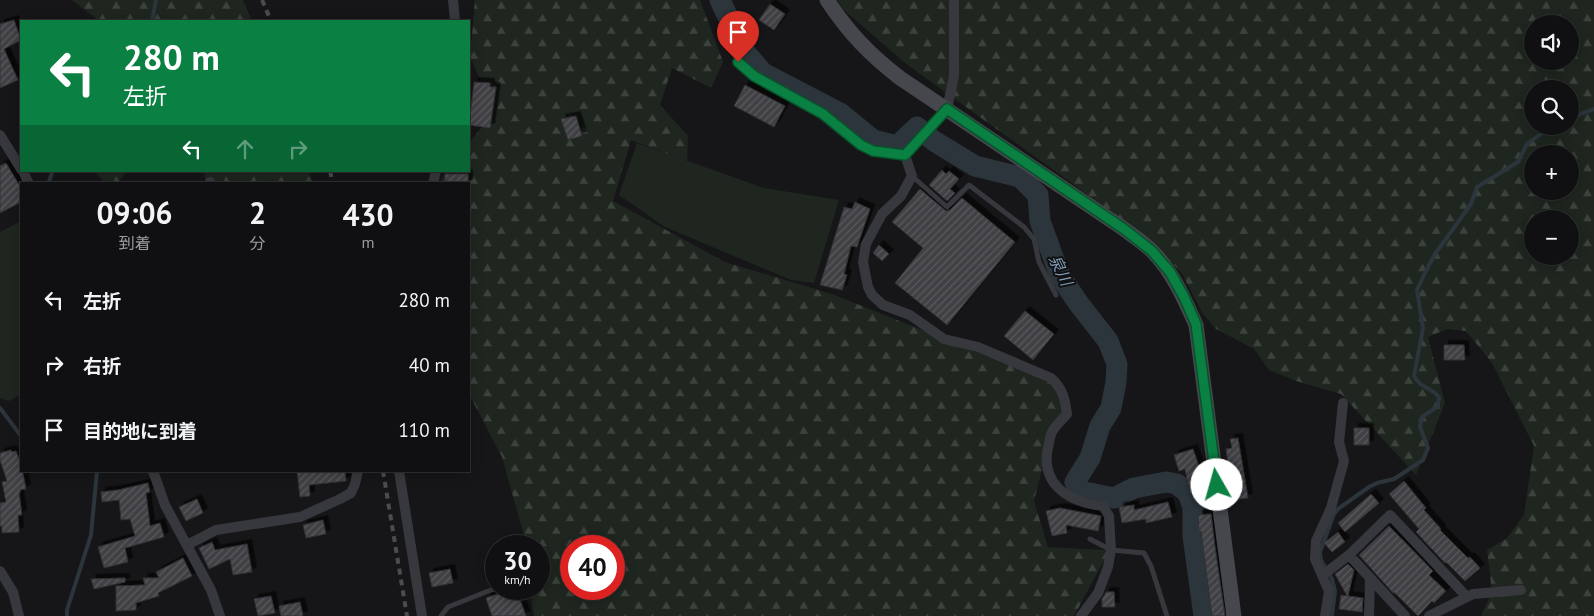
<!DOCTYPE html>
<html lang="ja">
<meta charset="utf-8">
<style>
body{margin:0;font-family:"PT Sans","Noto Sans JP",sans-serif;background:#19191b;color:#f1f3f6;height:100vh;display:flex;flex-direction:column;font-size:19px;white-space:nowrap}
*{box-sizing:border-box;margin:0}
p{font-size:16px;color:#9c9d9f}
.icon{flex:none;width:28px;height:28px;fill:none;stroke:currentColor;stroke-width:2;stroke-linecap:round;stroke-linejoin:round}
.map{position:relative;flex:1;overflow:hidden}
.side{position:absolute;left:20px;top:182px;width:450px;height:290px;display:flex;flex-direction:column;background:#101012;border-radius:0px;box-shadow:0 2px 12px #0003,0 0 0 1px #303032}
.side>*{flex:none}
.top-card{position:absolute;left:20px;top:20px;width:450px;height:152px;border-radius:0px;box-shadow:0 2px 12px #0003,0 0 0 1px #303032;background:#0b8043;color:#fff;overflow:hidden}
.controls{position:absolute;left:1524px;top:15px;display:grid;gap:10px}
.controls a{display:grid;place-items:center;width:55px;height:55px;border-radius:50%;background:#101012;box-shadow:0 2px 12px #0003,0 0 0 1px #303032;font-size:25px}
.speed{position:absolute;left:485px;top:535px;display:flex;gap:10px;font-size:25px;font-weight:700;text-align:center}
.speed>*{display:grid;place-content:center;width:65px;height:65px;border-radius:50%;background:#101012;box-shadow:0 2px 12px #0003,0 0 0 1px #303032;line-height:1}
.speed small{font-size:12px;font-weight:400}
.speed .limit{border:8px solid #d22;background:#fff;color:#111}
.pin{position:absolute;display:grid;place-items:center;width:42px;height:42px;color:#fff;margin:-51px -21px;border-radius:50% 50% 50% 0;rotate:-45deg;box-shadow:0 0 5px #0007}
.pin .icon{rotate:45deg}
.me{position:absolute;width:55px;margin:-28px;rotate:353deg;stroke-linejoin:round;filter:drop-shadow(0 0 4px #0008)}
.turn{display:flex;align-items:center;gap:18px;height:105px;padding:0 20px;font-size:22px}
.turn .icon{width:65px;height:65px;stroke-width:2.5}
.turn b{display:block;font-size:35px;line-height:42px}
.lanes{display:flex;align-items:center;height:48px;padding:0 20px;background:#0003;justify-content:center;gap:25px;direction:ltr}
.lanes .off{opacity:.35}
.eta{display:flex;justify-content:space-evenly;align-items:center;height:85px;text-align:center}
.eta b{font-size:30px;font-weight:600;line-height:35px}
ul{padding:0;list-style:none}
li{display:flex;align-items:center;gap:15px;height:65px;padding:0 20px}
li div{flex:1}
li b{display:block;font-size:19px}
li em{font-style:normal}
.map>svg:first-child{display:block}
.grass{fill:#1e261f}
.forest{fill:url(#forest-firs);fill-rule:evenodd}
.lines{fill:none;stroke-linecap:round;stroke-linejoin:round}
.stream{stroke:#2c353c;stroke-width:4}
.river{stroke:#2c353c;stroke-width:21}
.building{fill:url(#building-hatch);stroke:#303034;filter:url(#shadow)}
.lane{stroke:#37383d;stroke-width:5}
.street{stroke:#37383d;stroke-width:10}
.secondary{stroke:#45474d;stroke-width:15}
.rail{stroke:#4a4c52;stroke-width:4;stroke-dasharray:6 5;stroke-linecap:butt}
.route-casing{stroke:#07532c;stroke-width:12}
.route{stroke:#0b8043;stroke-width:9}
.labels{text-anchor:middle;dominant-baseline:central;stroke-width:4;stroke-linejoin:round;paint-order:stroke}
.water-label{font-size:16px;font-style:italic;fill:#7f9bb3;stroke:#111113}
</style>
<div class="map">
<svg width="1594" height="616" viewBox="0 0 1594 616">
<defs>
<pattern id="forest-firs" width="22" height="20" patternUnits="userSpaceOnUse" patternTransform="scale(1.25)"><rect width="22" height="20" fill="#1e261f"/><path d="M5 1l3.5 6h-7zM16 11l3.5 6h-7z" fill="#3c433d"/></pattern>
<pattern id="building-hatch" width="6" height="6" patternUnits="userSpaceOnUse" patternTransform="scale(1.25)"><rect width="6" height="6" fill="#404145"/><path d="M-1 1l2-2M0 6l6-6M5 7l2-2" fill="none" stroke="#595a5e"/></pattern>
<filter id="shadow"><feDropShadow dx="4.5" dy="-4.5" stdDeviation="0" flood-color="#0009"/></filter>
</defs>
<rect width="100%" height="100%" fill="#161618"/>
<path class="grass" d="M637,143L764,188L839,200L814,283L791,280L665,227L619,195Z
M21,221V394L9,401L0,398V232Z"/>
<path class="forest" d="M72,0H243L252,21H98V20Z
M475,0H700L723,62L711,88L672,68L660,105L688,136L687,161L631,140L613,201L725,262L832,294L1057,384L1067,414L1045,457L1034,501L1048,547L1104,550L1108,553L1074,616H534L530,589H539V546H525L523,532L502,457L469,394V184H439L446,171H469V143L490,117L483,86L470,57ZM571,546H614V589H571Z
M837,0H1594V616H1481L1492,592L1487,550L1506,539L1524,515L1534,446L1492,363L1466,331L1447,329L1428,337L1445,403L1416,475L1341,394L1296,381L1269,370L1254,349L1216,329L1203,314L1181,272L1138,231L1107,212L1084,192L905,63L843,9ZM1532,24H1570V61H1532ZM1532,89H1570V126H1532ZM1532,154H1570V191H1532ZM1532,219H1570V256H1532Z
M94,171H127L117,184H106Z
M204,171H309L313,184H206Z"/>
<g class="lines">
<path class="stream" d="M152,21L156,0
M1570,118L1594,109
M50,184L49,182L52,172L54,171
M0,408L21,436
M67,616V610L91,535L97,471
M1332,616L1335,591L1332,579L1321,560L1320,552L1334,514L1338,509L1369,487L1377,483L1394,479L1423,460L1428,448L1420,427L1422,417L1438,406L1439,397C1430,386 1421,389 1414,376L1423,328L1417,290L1427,269L1435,254L1471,204L1477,187L1518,162L1527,144L1552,126"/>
<path class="river" d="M720,0L744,51L763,73L840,113L873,140L897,146L917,127L934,141L975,166L1020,177L1038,195L1040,221L1060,276L1079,304L1108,341L1117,364L1116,382L1111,408L1100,426L1090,458L1075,482L1080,491L1114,498L1134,488L1166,482L1177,484L1188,493L1193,507V536L1204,616"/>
</g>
<path class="building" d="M770,4L785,14L774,30L759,20Z
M14,20L21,40L4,49L18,80L0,88V24Z
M474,82L490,83V87H496L490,128L469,125Z
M745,85L785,106L774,127L734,106Z
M576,116L582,136L568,140L561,119Z
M6,163L21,188V202L0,213V166Z
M942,170L946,174L949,171L959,179L950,189L955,193L947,201L929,185Z
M445,174H468V184H445Z
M920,189L946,211L950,210L962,198L1015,242L947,325L895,283L923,248L892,222Z
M855,202L870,209L857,247L851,246L844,274L847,275L842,290L820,285L844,207L852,209Z
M879,245L889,254L882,261L873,253Z
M1025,311L1054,334L1033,360L1004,336Z
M1444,345H1464L1465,360H1444Z
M1354,428H1369V445H1354Z
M1238,438L1248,498L1232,500L1230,489L1237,488L1234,464L1228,465L1226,449L1232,448L1230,439Z
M1193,449L1201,472L1203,471L1206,491L1194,492L1188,484L1185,469L1179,471L1174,455Z
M11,450L12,452L16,451L21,464L26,489L20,490V493H19L22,515H18L19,532L2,533V526H0V503L6,502L2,482L7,481L0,460V453Z
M297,471H345L346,481L309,485L310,496L300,497Z
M1404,481L1426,508L1424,510L1441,529L1440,530L1468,558L1470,557L1480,568L1465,581L1446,562L1445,563L1416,532L1419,529L1389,494Z
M148,483L150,492L146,493L150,526L160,523L164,537L125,548L128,562L104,568L98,547L135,536L130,519L121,520L119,500L102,502L101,492L118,490Z
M1371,494L1379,503L1345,532L1338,523Z
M197,499L203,513L186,521L179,507Z
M1168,502L1172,517L1146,523V519L1122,523L1119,507L1134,505V510Z
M1060,508L1101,516L1098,531L1066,525L1067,533L1052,536L1046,511Z
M1211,514L1215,547L1225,616H1212L1201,531L1199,532L1198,515Z
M323,520L326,534L306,538L303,525Z
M1389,526L1433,571L1429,575L1446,591L1434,603L1432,601L1418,616L1394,592V594L1359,555Z
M1338,532L1345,542L1332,552L1324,543Z
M212,542L215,550L247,544L252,572L233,575L230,559L209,569L199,548Z
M183,558L192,576L158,593L159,596L136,603V610L116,611V586L145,585L143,578H159L156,572Z
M1348,564L1354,570L1348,596L1363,598L1362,612L1339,609L1341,595L1347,596L1335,574Z
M450,569L453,583L432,587L429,573Z
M125,578V582L94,589L91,579Z
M513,589H516L526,616H492L486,598Z
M1106,592H1114L1115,607H1102V599Z
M271,596L275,613L258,616L254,599Z
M300,602L303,616H281L279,606Z"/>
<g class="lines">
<path class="lane" d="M912,176L947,207L969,185L1024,227L1034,239L1039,262L1056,295
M1090,539L1111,550L1144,553L1151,566L1167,616
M539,582H544
M441,616L448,607L496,588"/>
<path class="street" d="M453,0L455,21
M738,62L754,76L823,114L861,145L873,151L905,155
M0,135L21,169
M905,155L912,176L901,196L882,214L866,244L863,262L868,287L872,295L883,305L910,315L944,339L978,347L1051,378C1063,389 1065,399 1067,414C1062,420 1055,426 1052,432C1050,435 1050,440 1049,443C1038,483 1067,502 1103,506L1109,516L1111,550L1108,567L1098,593L1081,616
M905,155L947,109L954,76V0
M23,171L29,184
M210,182V184
M433,184L436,171
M153,471L165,505L211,590L220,616
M399,471L422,616
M187,545L216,530L300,517L340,499L351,493L355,484L358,471
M1349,555L1390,515L1466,596
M0,571L13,592L19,616
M1323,575L1349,555L1405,616
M1325,616L1329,591L1315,559L1316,541L1331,508L1344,461L1339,442L1343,403
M1369,616L1370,579
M1429,616L1473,594L1521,590"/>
<path class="secondary" d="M827,0C849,33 869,54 900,78L1124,229C1133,236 1144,243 1152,251C1172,271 1184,298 1196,325L1234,616"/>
<path class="rail" d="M262,0L271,21
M330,171L333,184
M383,471L407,616"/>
</g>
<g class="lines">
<g class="route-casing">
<path id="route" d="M738,62L754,76L823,114L861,145L873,151L905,155L947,109L1124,229L1152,251L1170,272L1184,297L1196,324L1217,485"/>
</g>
<use href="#route" class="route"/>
</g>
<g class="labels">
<g class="water-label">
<text transform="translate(1061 270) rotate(64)">泉川</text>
</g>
</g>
</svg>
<div class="controls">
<a><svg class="icon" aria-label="sound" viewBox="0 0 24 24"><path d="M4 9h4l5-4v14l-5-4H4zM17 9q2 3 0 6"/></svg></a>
<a><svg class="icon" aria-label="search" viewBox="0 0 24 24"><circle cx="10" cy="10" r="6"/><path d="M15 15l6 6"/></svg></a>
<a>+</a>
<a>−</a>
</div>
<div class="speed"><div>30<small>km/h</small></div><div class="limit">40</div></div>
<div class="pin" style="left:738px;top:62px;background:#d93025"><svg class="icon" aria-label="arrive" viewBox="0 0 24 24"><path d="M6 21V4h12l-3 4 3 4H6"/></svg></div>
<svg class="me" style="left:1217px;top:485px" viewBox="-20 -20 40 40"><circle r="19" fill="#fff"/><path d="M0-13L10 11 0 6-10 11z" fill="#0b8043"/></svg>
<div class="top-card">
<div class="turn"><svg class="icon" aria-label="left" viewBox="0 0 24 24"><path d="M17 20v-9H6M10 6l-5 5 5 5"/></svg><div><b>280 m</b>左折</div></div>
<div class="lanes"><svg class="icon" aria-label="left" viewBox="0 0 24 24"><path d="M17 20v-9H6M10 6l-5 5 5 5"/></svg><svg class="icon off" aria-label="ahead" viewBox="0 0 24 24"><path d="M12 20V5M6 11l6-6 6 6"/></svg><svg class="icon off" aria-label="right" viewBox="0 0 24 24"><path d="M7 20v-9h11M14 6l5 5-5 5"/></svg></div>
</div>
<section class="side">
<div class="eta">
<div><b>09:06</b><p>到着</p></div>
<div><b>2</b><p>分</p></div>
<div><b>430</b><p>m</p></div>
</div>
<ul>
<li><svg class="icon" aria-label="left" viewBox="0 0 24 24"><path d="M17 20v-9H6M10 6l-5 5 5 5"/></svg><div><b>左折</b></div><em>280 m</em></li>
<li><svg class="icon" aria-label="right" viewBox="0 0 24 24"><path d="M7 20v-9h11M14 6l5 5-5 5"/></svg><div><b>右折</b></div><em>40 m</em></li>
<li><svg class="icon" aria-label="arrive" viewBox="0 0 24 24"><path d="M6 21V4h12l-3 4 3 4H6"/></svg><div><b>目的地に到着</b></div><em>110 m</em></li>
</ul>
</section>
</div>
